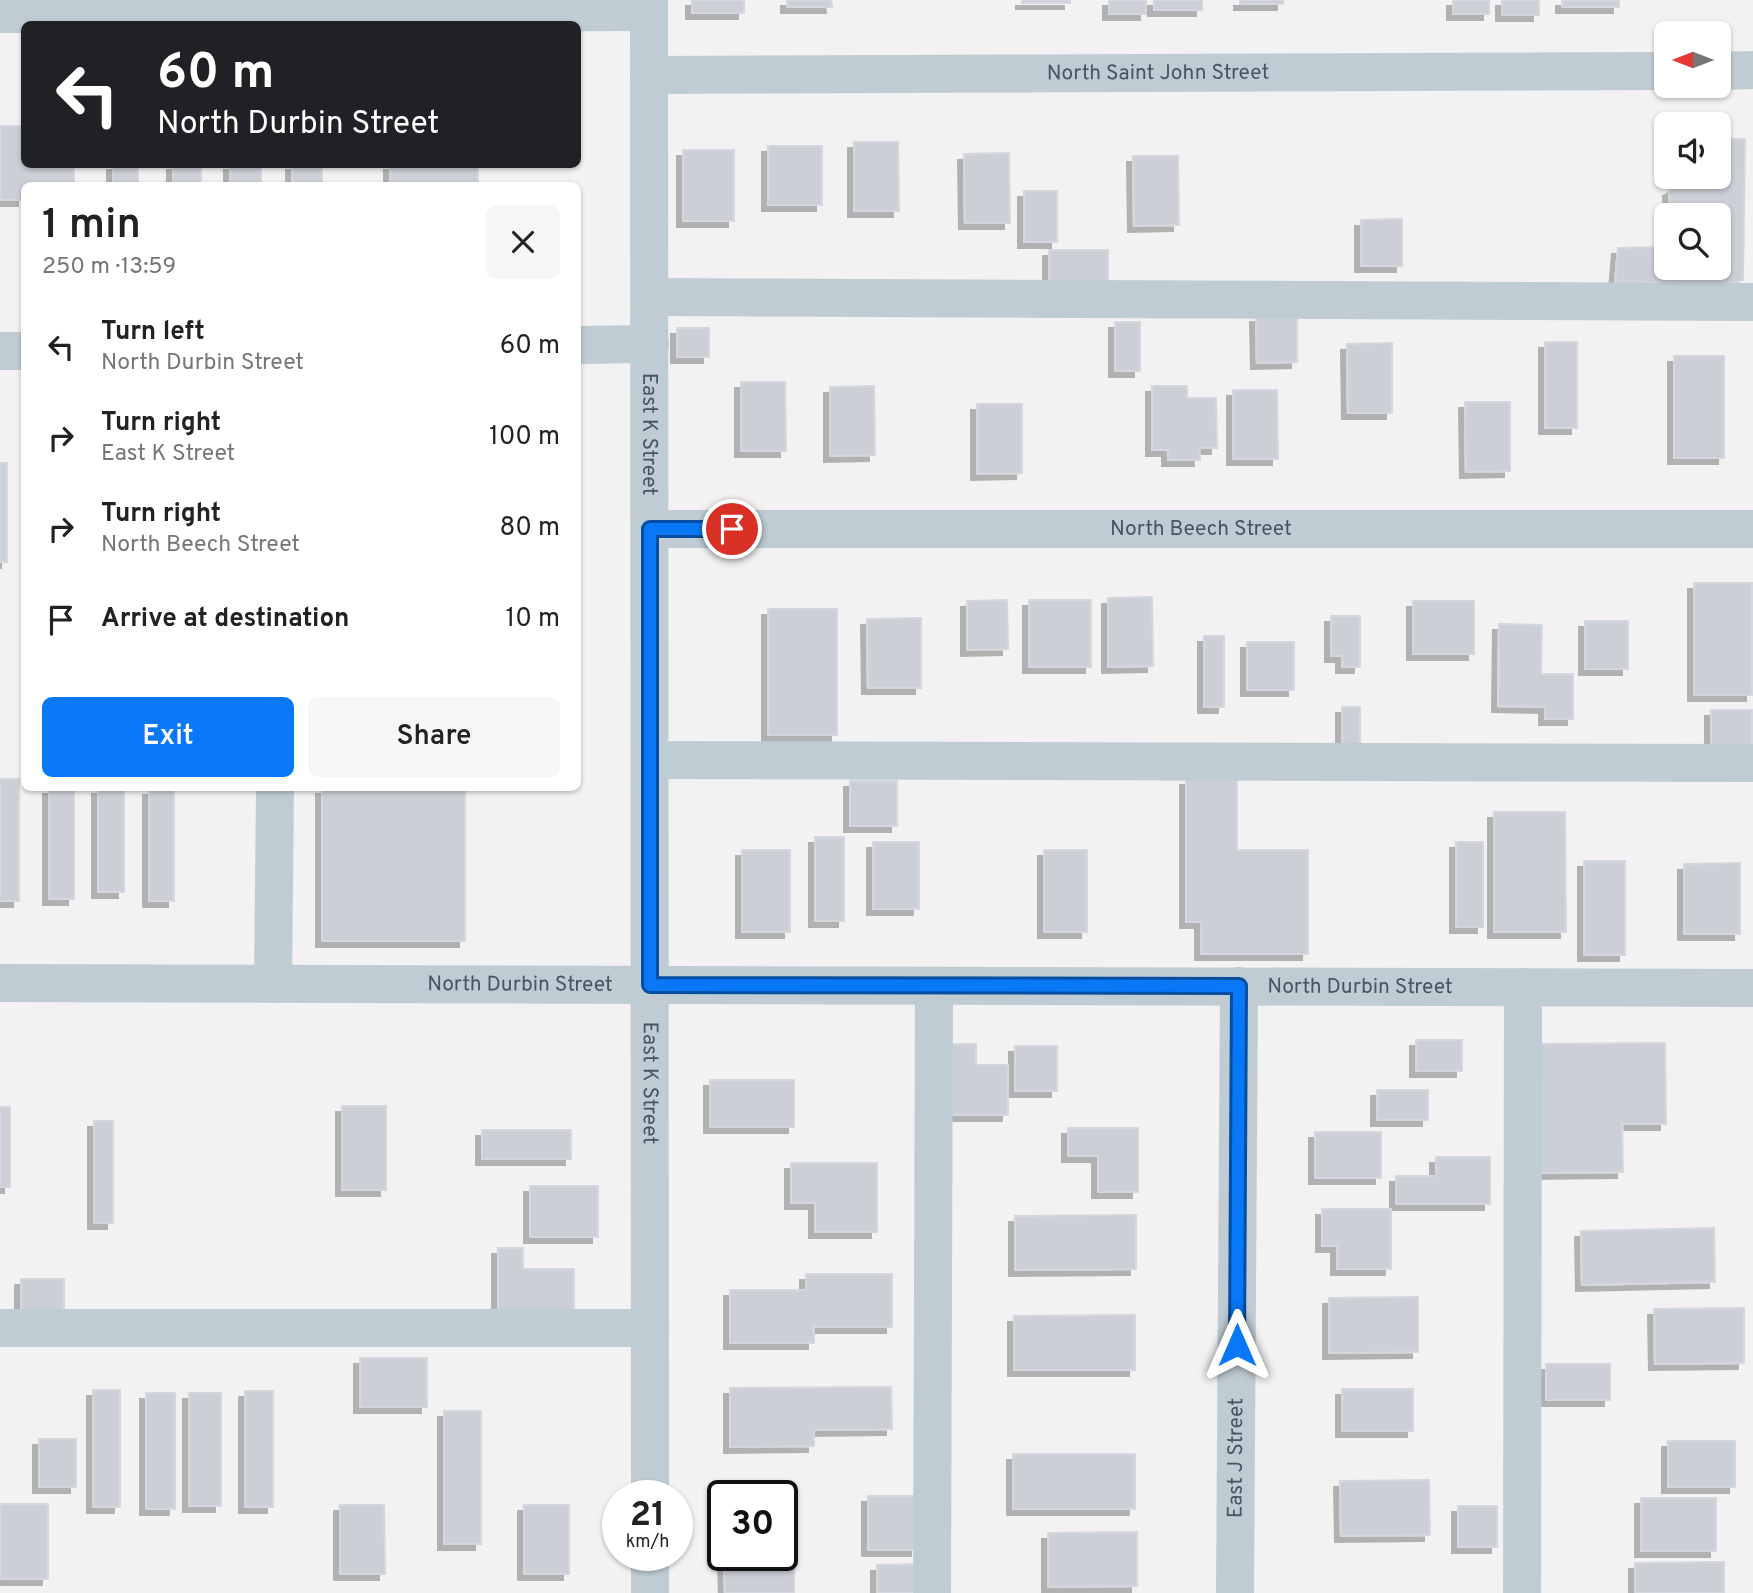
<!DOCTYPE html>
<meta charset="utf-8">
<style>
body{margin:0;font-family:Overpass,sans-serif;background:#f6f6f6;color:#222;height:100vh;display:flex;flex-direction:column;font-size:26px;white-space:nowrap}
*{box-sizing:border-box;margin:0}
p{font-size:23px;color:#767676}
.icon{flex:none;width:38px;height:38px;fill:none;stroke:currentColor;stroke-width:2;stroke-linecap:round;stroke-linejoin:round}
.map{position:relative;flex:1;overflow:hidden}
.side{position:absolute;left:21px;top:182px;width:560px;height:609px;display:flex;flex-direction:column;background:#fff;border-radius:10px;box-shadow:0 2px 5px #0004}
.side>*{flex:none}
.hud{position:absolute;left:21px;top:21px;width:560px;height:147px;border-radius:10px;box-shadow:0 2px 5px #0004;background:#202124;color:#fff;overflow:hidden}
.needle{width:46px;rotate:270deg}
.fabs{position:absolute;left:1654px;top:21px;display:grid;gap:14px}
.fabs a{display:grid;place-items:center;width:77px;height:77px;border-radius:10px;background:#fff;box-shadow:0 2px 5px #0004;font-size:35px}
.speed{position:absolute;left:602px;top:1480px;display:flex;gap:14px;font-size:35px;font-weight:700;text-align:center}
.speed>*{display:grid;place-content:center;width:91px;height:91px;border-radius:50%;background:#fff;box-shadow:0 2px 5px #0004;line-height:1}
.speed small{font-size:18px;font-weight:400}
.speed .limit{border:4px solid #111;border-radius:10px;background:#fff;color:#111}
.pin{position:absolute;display:grid;place-items:center;width:60px;height:60px;color:#fff;margin:-30px;border:4px solid #fff;border-radius:50%;box-shadow:0 2px 7px #0007}
.me{position:absolute;width:77px;margin:-38px;rotate:0deg;stroke-linejoin:round;filter:drop-shadow(0 0 5px #0008)}
.turn{display:flex;align-items:center;gap:24px;height:147px;padding:0 21px;font-size:32px}
.turn .icon{width:91px;height:91px;stroke-width:2.5}
.turn b{display:block;font-size:49px;line-height:60px}
.round{display:grid;place-items:center;flex:none;width:74px;height:74px;border-radius:10px;background:#f6f6f6}
.head{display:flex;align-items:center;justify-content:space-between;height:119px;padding:0 21px}
h1{font-size:42px;font-weight:600;line-height:52px}
.primary-button{display:flex;gap:14px;margin-top:auto;padding:14px 21px}
.primary-button a{flex:1;height:80px;border-radius:10px;background:#0878f7;color:#fff;font-size:28px;font-weight:600;line-height:80px;text-align:center}
.primary-button a+a{background:#f6f6f6;color:#222}
ul{padding:0;list-style:none}
li{display:flex;align-items:center;gap:21px;height:91px;padding:0 21px}
li div{flex:1}
li b{display:block;font-size:26px}
li em{font-style:normal}
.map>svg:first-child{display:block}
.building{fill:#ccd0d6;stroke:#d4d7dd;stroke-width:2;filter:url(#shadow)}
.lines{fill:none;stroke-linecap:round;stroke-linejoin:round}
.minor{stroke:#c0ccd4;stroke-width:38}
.route-casing{stroke:#054ea1;stroke-width:18}
.route{stroke:#0878f7;stroke-width:12}
.labels{text-anchor:middle;dominant-baseline:central;stroke-width:6;stroke-linejoin:round;paint-order:stroke}
.street-label{font-size:21px;fill:#475561;stroke:#fff}
</style>
<div class="map">
<svg width="1753" height="1593" viewBox="0 0 1753 1593">
<defs>
<filter id="shadow"><feDropShadow dx="-6" dy="6" stdDeviation="0" flood-color="#0004"/></filter>
</defs>
<rect width="100%" height="100%" fill="#f3f1f1"/>
<path class="building" d="M692,0H744V13H692Z
M787,0H831L832,7H787Z
M1022,0H1070V3H1022Z
M1109,0H1146V14H1109Z
M1154,0H1202V10H1154Z
M1240,0H1283V4H1240Z
M1453,0H1489V14H1453Z
M1502,0H1539V15H1502Z
M1562,0H1619V7H1562Z
M0,126H24V164H74V186H24V200H0Z
M1718,139H1745L1743,280L1705,289L1675,282L1615,283L1618,248L1666,247V268H1718V215H1670L1669,190L1677,186L1678,177H1718Z
M854,142H898L899,211H854Z
M768,146H822V205H768Z
M683,150H734V221H683Z
M1009,153L1010,223H965L964,154Z
M1133,156H1178L1179,225L1134,226Z
M113,164H138V186H113Z
M173,164H201V186H173Z
M230,164H261V186H230Z
M292,164H322V186H292Z
M390,164H478V186H390Z
M1024,191H1057V242H1024Z
M1402,219V266H1361V220Z
M1049,250H1108V293L1049,282Z
M1256,316H1297V362L1257,363Z
M1115,322H1140V371H1115Z
M677,328H709V357H677Z
M1545,342H1577V428H1545Z
M1392,343V413H1348L1347,344Z
M1674,356H1724V458H1674Z
M741,382H785L786,451H741Z
M874,386L875,455L830,456V387Z
M1152,386H1187V398H1216L1217,448H1199L1200,460H1168V450H1152Z
M1233,390H1277L1278,459H1233Z
M1465,402H1510V471L1466,472Z
M977,404H1022V473L977,474Z
M0,463H7V562H0Z
M1694,583H1752V695H1694Z
M1152,597L1153,666L1108,667V598Z
M1007,600L1008,649L967,650V601Z
M1029,600H1091V667H1029Z
M1413,601H1474V654H1413Z
M768,609H837V735H768Z
M1331,616H1360V667H1342V656H1331Z
M921,618V688H868L867,619Z
M1585,621H1628V669H1585Z
M1499,624L1542,625L1541,674H1573V719H1545V707L1498,706Z
M1204,636H1224V707H1204Z
M1247,642H1294V690H1247Z
M1342,707H1360V751H1342Z
M1711,710H1752V751H1711Z
M0,779H19V901H0Z
M1186,779H1237V850H1308V954H1201V922H1186Z
M850,781H897V826H850Z
M49,788H74V899H49Z
M98,788H124V892H98Z
M322,788H465V941H322Z
M149,789H174V901H149Z
M1494,812H1565L1566,932H1494Z
M815,837H844V921H815Z
M873,842H919V909H873Z
M1456,842H1483V927H1456Z
M742,850H790V932H742Z
M1044,850H1087V932H1044Z
M1584,861H1625V955H1584Z
M1740,863V934H1684V864Z
M1416,1040H1462V1071H1416Z
M1665,1043L1666,1124H1622L1623,1172L1536,1173V1044Z
M950,1044H976V1065H1008V1115H950Z
M1015,1046H1057V1091H1015Z
M710,1080H794V1127H710Z
M1377,1090H1428V1120H1377Z
M342,1106H386V1190H342Z
M0,1107H10V1187H0Z
M94,1121H113V1223H94Z
M1068,1128H1138V1192H1098V1156H1068Z
M482,1130H571V1159H482Z
M1315,1132H1381V1178H1315Z
M1436,1157H1490V1204H1396V1176H1436Z
M791,1163H877V1232H815V1203H791Z
M530,1186H598V1237H530Z
M1322,1209H1391V1269H1337V1246H1322Z
M1136,1215V1269L1015,1270V1216Z
M1714,1228L1715,1282L1582,1285L1581,1231Z
M498,1248H523V1269H574V1316H498Z
M806,1274H892V1327H814V1343H730V1290H806Z
M21,1279H64V1313H21Z
M1418,1297V1352L1329,1353V1298Z
M1744,1308V1363L1655,1364L1654,1309Z
M1135,1315V1370H1014V1316Z
M360,1358H427V1407H360Z
M1546,1364H1610V1400H1546Z
M891,1387L892,1429L814,1430V1446L730,1447V1388Z
M1342,1389H1413V1431H1342Z
M93,1390H120V1507H93Z
M245,1391H273V1507H245Z
M146,1393H175V1509H146Z
M189,1393H221V1506H189Z
M444,1411H481V1544H444Z
M39,1439H76V1487H39Z
M1668,1441H1735V1487H1668Z
M1013,1454H1135V1509H1013Z
M1429,1480L1430,1535L1341,1536L1340,1481Z
M751,1496H797V1536H782V1496Z
M868,1496H917V1550H868Z
M1641,1498H1716V1551H1641Z
M0,1504H48V1579H0Z
M340,1505H384L385,1574H340Z
M524,1505H569V1574H524Z
M1458,1506H1497V1547H1458Z
M1137,1532V1586L1048,1587V1533Z
M724,1557H794V1593H725Z
M1724,1562V1593H1635V1563Z
M922,1564V1593H877V1565Z"/>
<g class="lines">
<g class="minor">
<path id="s1" d="M649,0L650,1496"/>
<path d="M0,14L649,12"/>
<path d="M1718,71L1753,70"/>
<path id="s2" d="M649,75L1666,71"/>
<path d="M650,297L1753,302"/>
<path d="M578,345L650,344"/>
<path d="M0,351H24"/>
<path id="s3" d="M650,529H1753"/>
<path d="M650,760L1753,763"/>
<path id="s4" d="M0,983L1753,988"/>
<path d="M273,984L275,788"/>
<path d="M0,1328H650"/>
<path d="M650,1556V1593"/>
<path d="M932,1593L934,986"/>
<path id="s5" d="M1235,1593L1239,986"/>
<path d="M1522,1593L1523,987"/>
</g>
</g>
<g class="lines">
<g class="route-casing">
<path id="route" d="M732,529H650V985L1239,986L1237,1345"/>
</g>
<use href="#route" class="route"/>
</g>
<g class="labels">
<g class="street-label">
<text stroke="none"><textPath href="#s2" startOffset="509">North Saint John Street</textPath></text>
<text stroke="none"><textPath href="#s1" startOffset="434">East K Street</textPath></text>
<text stroke="none"><textPath href="#s3" startOffset="551">North Beech Street</textPath></text>
<text stroke="none"><textPath href="#s4" startOffset="520">North Durbin Street</textPath></text>
<text stroke="none"><textPath href="#s4" startOffset="1360">North Durbin Street</textPath></text>
<text stroke="none"><textPath href="#s1" startOffset="1083">East K Street</textPath></text>
<text stroke="none"><textPath href="#s5" startOffset="135">East J Street</textPath></text>
</g>
</g>
</svg>
<div class="fabs">
<a><svg class="needle" viewBox="-14 -14 28 28"><path d="M0-13l5 13h-10z" fill="#e53935"/><path d="M0 13l5-13h-10z" fill="#767676"/></svg></a>
<a><svg class="icon" aria-label="sound" viewBox="0 0 24 24"><path d="M4 9h4l5-4v14l-5-4H4zM17 9q2 3 0 6"/></svg></a>
<a><svg class="icon" aria-label="search" viewBox="0 0 24 24"><circle cx="10" cy="10" r="6"/><path d="M15 15l6 6"/></svg></a>
</div>
<div class="speed"><div>21<small>km/h</small></div><div class="limit">30</div></div>
<div class="pin" style="left:732px;top:529px;background:#d93025"><svg class="icon" aria-label="arrive" viewBox="0 0 24 24"><path d="M6 21V4h12l-3 4 3 4H6"/></svg></div>
<svg class="me" style="left:1237px;top:1345px" viewBox="-20 -20 40 40"><path d="M0-17L14 15 0 8-14 15z" fill="#0878f7" stroke="#fff" stroke-width="4"/></svg>
<div class="hud">
<div class="turn"><svg class="icon" aria-label="left" viewBox="0 0 24 24"><path d="M17 20v-9H6M10 6l-5 5 5 5"/></svg><div><b>60 m</b>North Durbin Street</div></div>
</div>
<section class="side">
<div class="head"><div><h1>1 min</h1><p>250 m · 13:59</p></div><a class="round"><svg class="icon" aria-label="close" viewBox="0 0 24 24"><path d="M6 6l12 12M18 6L6 18"/></svg></a></div>
<ul>
<li><svg class="icon" aria-label="left" viewBox="0 0 24 24"><path d="M17 20v-9H6M10 6l-5 5 5 5"/></svg><div><b>Turn left</b><p>North Durbin Street</p></div><em>60 m</em></li>
<li><svg class="icon" aria-label="right" viewBox="0 0 24 24"><path d="M7 20v-9h11M14 6l5 5-5 5"/></svg><div><b>Turn right</b><p>East K Street</p></div><em>100 m</em></li>
<li><svg class="icon" aria-label="right" viewBox="0 0 24 24"><path d="M7 20v-9h11M14 6l5 5-5 5"/></svg><div><b>Turn right</b><p>North Beech Street</p></div><em>80 m</em></li>
<li><svg class="icon" aria-label="arrive" viewBox="0 0 24 24"><path d="M6 21V4h12l-3 4 3 4H6"/></svg><div><b>Arrive at destination</b></div><em>10 m</em></li>
</ul>
<div class="primary-button"><a>Exit</a><a>Share</a></div>
</section>
</div>
